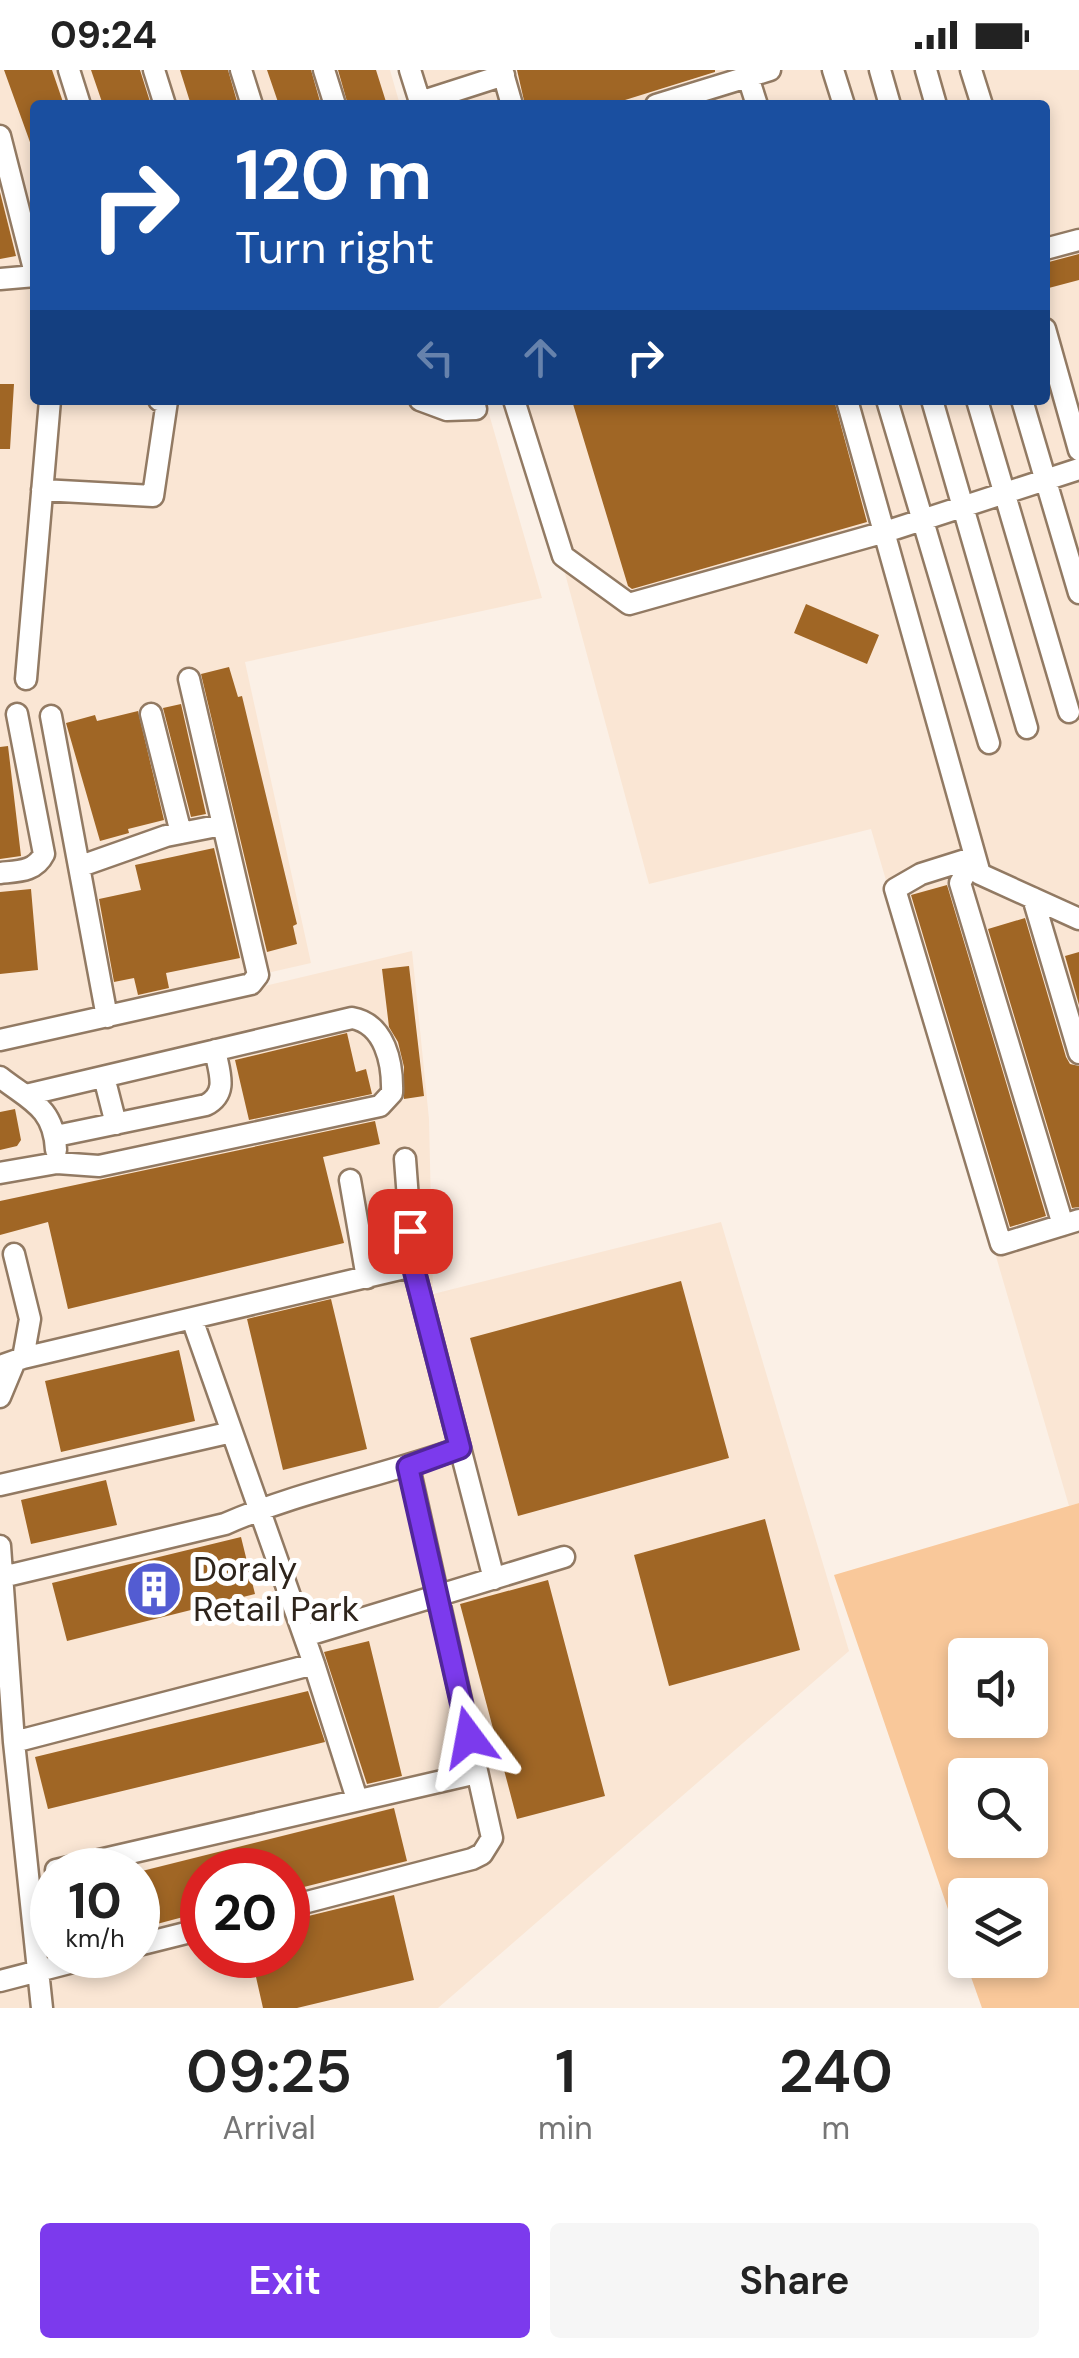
<!DOCTYPE html>
<style>
body{margin:0;font-family:"DM Sans",sans-serif;background:#f6f6f6;color:#222;height:100vh;display:flex;flex-direction:column;font-size:38px;white-space:nowrap}
*{box-sizing:border-box;margin:0}
p{font-size:32px;color:#767676}
.icon{flex:none;width:55px;height:55px;fill:none;stroke:currentColor;stroke-width:2;stroke-linecap:round;stroke-linejoin:round}
.map{position:relative;height:1938px;overflow:hidden}
.side{display:flex;flex-direction:column;background:#fff;flex:1}
.side>*{flex:none}
.banner{position:absolute;left:30px;top:30px;width:1020px;height:305px;border-radius:10px;box-shadow:0 5px 15px #0003;background:#1a4fa0;color:#fff;overflow:hidden}
.controls{position:absolute;left:948px;top:1568px;display:grid;gap:20px}
.controls a{display:grid;place-items:center;width:100px;height:100px;border-radius:10px;background:#fff;box-shadow:0 5px 15px #0003;font-size:50px}
.speed{position:absolute;left:30px;top:1778px;display:flex;gap:20px;font-size:50px;font-weight:700;text-align:center}
.speed>*{display:grid;place-content:center;width:130px;height:130px;border-radius:50%;background:#fff;box-shadow:0 5px 15px #0003;line-height:1}
.speed small{font-size:25px;font-weight:400}
.speed .limit{border:15px solid #d22;background:#fff;color:#111}
.pin{position:absolute;display:grid;place-items:center;width:85px;height:85px;color:#fff;margin:-42px;border-radius:20px;box-shadow:0 5px 15px #0006}
.me{position:absolute;width:110px;margin:-55px;rotate:347deg;stroke-linejoin:round;filter:drop-shadow(0 0 8px #0008)}
.turn{display:flex;align-items:center;gap:35px;height:210px;padding:0 40px;font-size:45px}
.turn .icon{width:130px;height:130px;stroke-width:2.5}
.turn b{display:block;font-size:70px;line-height:85px}
.lanes{display:flex;align-items:center;height:95px;padding:0 40px;background:#0003;justify-content:center;gap:50px;direction:ltr}
.lanes .off{opacity:.35}
.eta{display:flex;justify-content:space-evenly;align-items:center;height:170px;text-align:center}
.eta b{font-size:60px;font-weight:600;line-height:70px}
.primary-button{display:flex;gap:20px;margin-top:auto;padding:20px 40px}
.primary-button a{flex:1;height:115px;border-radius:10px;background:#7c3aed;color:#fff;font-size:40px;font-weight:600;line-height:115px;text-align:center}
.primary-button a+a{background:#f6f6f6;color:#222}
.status{display:flex;justify-content:space-between;align-items:center;height:70px;padding:0 50px;background:#fff;direction:ltr}
.status svg{height:28px;fill:currentColor}
.map>svg:first-child{display:block}
.built{fill:#fae6d4;fill-rule:evenodd}
.green{fill:#f9c89a;fill-rule:evenodd}
.building{fill:#a06625}
.lines{fill:none;stroke-linecap:round;stroke-linejoin:round}
.minor-casing{stroke:#927a63;stroke-width:25}
.minor{stroke:#fff;stroke-width:20}
.route-casing{stroke:#51269a;stroke-width:25}
.route{stroke:#7c3aed;stroke-width:18}
.labels{text-anchor:middle;dominant-baseline:central;stroke-width:10;stroke-linejoin:round;paint-order:stroke}
.poi-label{font-size:35px;fill:#2e241b;stroke:#fff;text-anchor:start}
</style>
<div class="status"><b>09:24</b><svg viewBox="0 0 49 12"><path d="M0 12V9h3v3zM5 12V6h3v6zM10 12V3h3v9zM15 12V0h3v12zM26 1h20v11H26zM47 4h2v5h-2z"/></svg></div>
<div class="map">
<svg width="1079" height="1938" viewBox="0 0 1079 1938">
<rect width="100%" height="100%" fill="#fbf0e6"/>
<path class="built" d="M0,0H390L400,35H35V330H485L542,528L245,592L311,893L0,964Z
M411,0H1079V1433L1069,1436L871,759L649,814L560,485L513,330H1045V35H422Z
M412,881L429,1049L433,1224L721,1152L849,1581L438,1938H0V979ZM52,1800H138V1885H52ZM202,1800H288V1885H202Z"/>
<path class="green" d="M1079,1433V1938H982L965,1890H1030V1825H965V1889L834,1505ZM965,1585H1030V1650H965ZM965,1705H1030V1770H965Z"/>
<path class="building" d="M4,0H52L64,35H35V86Z
M91,0H140L151,35H103Z
M180,0H228L238,35H191Z
M267,0H311L321,35H279Z
M338,0H376L387,35H348Z
M517,0H715V2L609,35H525Z
M0,122L16,186L0,189Z
M1079,184V210L1045,219V193Z
M0,314H14L10,379H0Z
M586,330H834L867,452L632,519L628,516L573,334Z
M806,534L879,565L867,594L794,563Z
M229,597L238,627L242,626L297,854L293,856L297,874L267,882L201,604Z
M181,634L206,744L191,747L163,638Z
M138,641L164,750L128,759L129,763L100,771L66,653L95,645L97,651Z
M8,676L21,786L0,789V677Z
M214,778L240,888L166,903L169,918L138,925L134,908L114,912L99,829L141,820L135,795Z
M947,815L1046,1146L1010,1157L911,825Z
M31,819L38,900L0,904V822Z
M1025,848L1066,987L1070,994L1079,996V1137L1072,1138L988,859Z
M1079,882V935L1065,886Z
M409,896L424,1026L404,1029V997L398,972L389,957L382,899Z
M347,963L356,1002L366,999L372,1024L249,1050L235,990Z
M15,1039L21,1070L17,1076L0,1080V1042Z
M375,1051L380,1074L323,1087L344,1173L68,1239L48,1152L0,1165V1131Z
M681,1211L729,1388L518,1446L470,1268Z
M331,1229L367,1379L283,1400L247,1249Z
M179,1280L195,1351L61,1382L45,1311Z
M106,1410L117,1455L31,1474L21,1430Z
M765,1449L800,1580L669,1616L634,1485Z
M241,1467L255,1524L67,1571L52,1513Z
M548,1510L605,1726L517,1749L460,1534Z
M369,1571L402,1706L367,1714L324,1582Z
M308,1621L325,1672L48,1739L35,1687Z
M394,1738L407,1791L288,1821V1800H202V1842L138,1859V1802Z
M394,1825L414,1910L297,1938H263L251,1885H288V1851Z"/>
<g class="lines">
<g class="minor-casing">
<path id="minor" d="M69,0L80,35
M154,0L165,35
M241,0L252,35
M324,0L335,35
M410,0L421,35
M502,0L512,35
M833,0L844,35
M880,0L890,35
M926,0L936,35
M971,0L982,35
M748,7L757,35
M420,32L504,5
M656,35L770,0
M0,66L35,203
M1045,179L1079,170
M0,209L35,206
M1045,259L1079,380
M420,330L447,340L476,339
M514,330L563,486L629,534L885,462L1079,399
M847,330L980,804L1079,849
M887,330L989,673
M932,330L1027,658
M977,330L1069,642
M1022,330L1079,523
M42,420L153,426L167,331L159,330
M26,609L50,330
M151,644L181,763
M51,646L107,947
M975,787L921,804L895,819L1001,1174L1079,1150
M975,787L960,813L1063,1155
M81,796L166,766L222,755
M0,803C18,801 35,802 44,784L17,644
M1033,828L1079,983
M0,970L251,914L258,905L189,609
M0,1007C29,1030 54,1037 56,1080
M104,1007L116,1054
M56,1066L206,1035C229,1023 219,1002 215,980
M405,1089L413,1196L494,1509
M0,1103L57,1093L99,1096L380,1036L392,1023C393,993 385,954 352,948L26,1025
M350,1110L367,1208
M14,1184L30,1249L23,1288
M192,1249L314,1594L357,1729
M0,1296L23,1288L413,1196
M0,1327L15,1291
M0,1415L232,1362
M0,1476L14,1672L42,1938
M2,1507L225,1454C300,1421 383,1406 460,1378
M305,1566L564,1487
M14,1672L314,1594
M56,1800L477,1703
M288,1837L472,1789L482,1784L492,1768L409,1397
M138,1875L202,1859
M0,1911L100,1885"/>
</g>
<use href="#minor" class="minor"/>
</g>
<g class="lines">
<g class="route-casing">
<path id="route" d="M410,1161L413,1196L460,1378L408,1397L469,1667"/>
</g>
<use href="#route" class="route"/>
</g>
<defs>
<g id="building-disc" transform="scale(2.875)"><circle r="9.5" fill="#535cd2" stroke="#fff"/><path d="M-4-6H4V6H1V3H-1V6H-4ZM-2.5-4.3h1.7v1.8h-1.7ZM.8-4.3h1.7v1.8H.8ZM-2.5-1h1.7V.8h-1.7ZM.8-1h1.7V.8H.8Z" fill="#fff"/></g>
</defs>
<g fill-rule="evenodd">
<use href="#building-disc" x="154" y="1519"/>
</g>
<g class="labels">
<g class="poi-label">
<text x="193" y="1499">Doraly<tspan x="193" dy="40">Retail Park</tspan></text>
</g>
</g>
</svg>
<div class="controls">
<a><svg class="icon" aria-label="sound" viewBox="0 0 24 24"><path d="M4 9h4l5-4v14l-5-4H4zM17 9q2 3 0 6"/></svg></a>
<a><svg class="icon" aria-label="search" viewBox="0 0 24 24"><circle cx="10" cy="10" r="6"/><path d="M15 15l6 6"/></svg></a>
<a><svg class="icon" aria-label="layers" viewBox="0 0 24 24"><path d="M12 4l9 5-9 5-9-5zM3 14l9 5 9-5"/></svg></a>
</div>
<div class="speed"><div>10<small>km/h</small></div><div class="limit">20</div></div>
<div class="pin" style="left:410px;top:1161px;background:#d93025"><svg class="icon" aria-label="arrive" viewBox="0 0 24 24"><path d="M6 21V4h12l-3 4 3 4H6"/></svg></div>
<svg class="me" style="left:469px;top:1667px" viewBox="-20 -20 40 40"><path d="M0-17L14 15 0 8-14 15z" fill="#7c3aed" stroke="#fff" stroke-width="4"/></svg>
<div class="banner">
<div class="turn"><svg class="icon" aria-label="right" viewBox="0 0 24 24"><path d="M7 20v-9h11M14 6l5 5-5 5"/></svg><div><b>120 m</b>Turn right</div></div>
<div class="lanes"><svg class="icon off" aria-label="left" viewBox="0 0 24 24"><path d="M17 20v-9H6M10 6l-5 5 5 5"/></svg><svg class="icon off" aria-label="ahead" viewBox="0 0 24 24"><path d="M12 20V5M6 11l6-6 6 6"/></svg><svg class="icon" aria-label="right" viewBox="0 0 24 24"><path d="M7 20v-9h11M14 6l5 5-5 5"/></svg></div>
</div>
</div>
<section class="side">
<div class="eta">
<div><b>09:25</b><p>Arrival</p></div>
<div><b>1</b><p>min</p></div>
<div><b>240</b><p>m</p></div>
</div>
<div class="primary-button"><a>Exit</a><a>Share</a></div>
</section>
